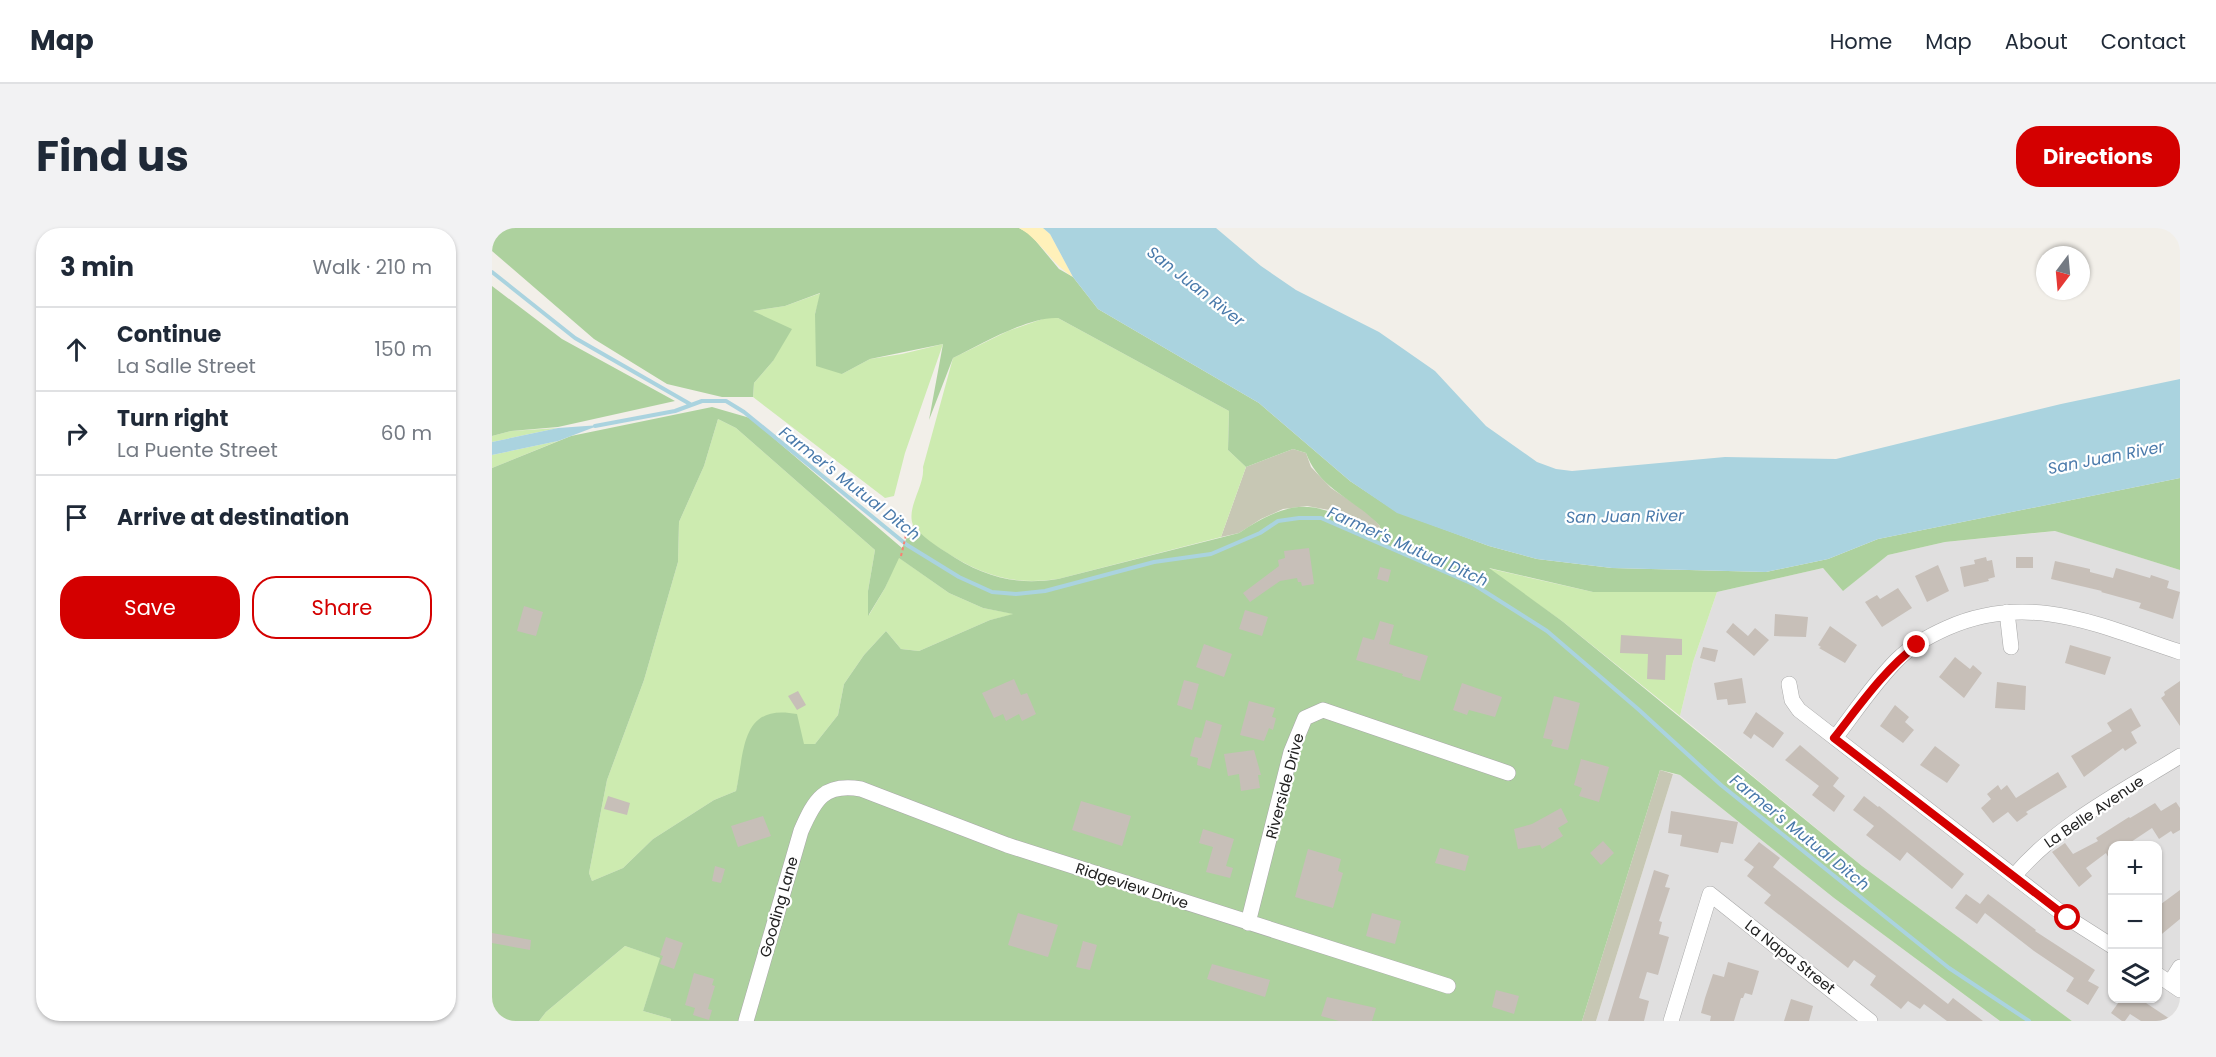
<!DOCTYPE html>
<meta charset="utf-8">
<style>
:root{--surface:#fff;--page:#f2f2f3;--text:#1f2937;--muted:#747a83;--line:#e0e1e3;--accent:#d40000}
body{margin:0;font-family:Poppins,sans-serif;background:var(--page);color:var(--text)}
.controls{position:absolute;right:18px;bottom:18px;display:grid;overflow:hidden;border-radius:12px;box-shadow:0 2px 4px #0004}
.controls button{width:54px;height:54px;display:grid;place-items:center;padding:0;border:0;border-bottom:2px solid var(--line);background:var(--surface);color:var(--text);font:30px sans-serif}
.compass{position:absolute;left:1544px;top:18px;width:54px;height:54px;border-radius:50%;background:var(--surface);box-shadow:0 2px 4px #0004;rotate:196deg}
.stop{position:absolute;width:18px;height:18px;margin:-14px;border:4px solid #d40000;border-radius:50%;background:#fff}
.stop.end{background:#d40000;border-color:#fff;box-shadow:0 2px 6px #0008}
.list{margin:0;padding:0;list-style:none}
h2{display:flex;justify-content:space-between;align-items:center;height:78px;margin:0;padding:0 24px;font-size:26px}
h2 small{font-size:20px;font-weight:400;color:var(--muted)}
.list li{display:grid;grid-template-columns:39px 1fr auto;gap:18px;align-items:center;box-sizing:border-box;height:84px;padding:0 24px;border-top:2px solid var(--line)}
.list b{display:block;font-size:22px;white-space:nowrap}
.list p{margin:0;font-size:20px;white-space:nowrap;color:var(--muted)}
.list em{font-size:20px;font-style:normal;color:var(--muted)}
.actions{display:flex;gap:12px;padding:18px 24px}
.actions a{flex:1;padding:14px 0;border:2px solid var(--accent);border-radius:24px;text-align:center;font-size:21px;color:var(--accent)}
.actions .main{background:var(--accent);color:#fff}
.icon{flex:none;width:33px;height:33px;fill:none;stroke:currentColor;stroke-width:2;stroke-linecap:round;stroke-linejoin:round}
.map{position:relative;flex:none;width:1688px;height:793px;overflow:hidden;border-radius:24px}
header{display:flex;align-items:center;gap:36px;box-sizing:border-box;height:84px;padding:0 30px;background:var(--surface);border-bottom:2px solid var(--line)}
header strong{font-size:28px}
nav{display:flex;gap:33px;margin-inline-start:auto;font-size:21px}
.intro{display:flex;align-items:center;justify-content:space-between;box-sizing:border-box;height:144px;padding:0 36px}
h1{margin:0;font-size:42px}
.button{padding:15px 27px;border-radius:24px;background:var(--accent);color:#fff;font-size:21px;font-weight:700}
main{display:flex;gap:36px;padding:0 36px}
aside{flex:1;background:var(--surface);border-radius:24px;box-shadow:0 2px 4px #0004}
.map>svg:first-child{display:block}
.residential{fill:#e0dfdf;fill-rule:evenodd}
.construction{fill:#c7c7b4}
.grass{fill:#cdebb0}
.forest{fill:#add19e;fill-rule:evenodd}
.sand{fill:#fff1ba}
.water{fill:#aad3df}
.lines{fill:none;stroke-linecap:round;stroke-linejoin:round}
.stream{stroke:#aad3df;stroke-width:4}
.building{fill:#c7bfb8}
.street-casing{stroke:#a9a9a9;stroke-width:16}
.path{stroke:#fa8072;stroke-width:2;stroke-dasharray:3 3;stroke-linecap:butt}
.street{stroke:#fff;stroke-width:15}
.route{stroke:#d40000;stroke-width:8}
.labels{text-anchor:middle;stroke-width:4.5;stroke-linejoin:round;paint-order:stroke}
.street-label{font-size:15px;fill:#222;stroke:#fff}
.water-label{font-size:16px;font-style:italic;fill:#4a7aab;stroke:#fff}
</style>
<header>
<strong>Map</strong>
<nav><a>Home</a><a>Map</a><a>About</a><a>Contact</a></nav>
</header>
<div class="intro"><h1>Find us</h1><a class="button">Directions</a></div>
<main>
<aside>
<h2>3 min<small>Walk · 210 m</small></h2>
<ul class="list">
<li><svg class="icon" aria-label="ahead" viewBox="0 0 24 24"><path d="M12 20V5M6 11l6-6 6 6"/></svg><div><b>Continue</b><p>La Salle Street</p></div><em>150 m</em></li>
<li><svg class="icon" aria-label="right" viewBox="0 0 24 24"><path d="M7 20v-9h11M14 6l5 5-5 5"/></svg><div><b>Turn right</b><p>La Puente Street</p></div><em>60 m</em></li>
<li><svg class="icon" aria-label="arrive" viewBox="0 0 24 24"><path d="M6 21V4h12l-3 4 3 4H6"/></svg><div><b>Arrive at destination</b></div></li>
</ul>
<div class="actions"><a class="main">Save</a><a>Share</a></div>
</aside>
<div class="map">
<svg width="1688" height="793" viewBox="0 0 1688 793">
<rect width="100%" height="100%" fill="#f2efe9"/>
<path class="residential" d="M1564,303L1688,342V793H1580L1370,638L1188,488L1201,434L1225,364L1331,340L1352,362L1396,327L1453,314ZM1620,618H1666V770H1620Z
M1181,546L1188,547L1342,670L1508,793H1104Z"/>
<path class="construction" d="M801,221L814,225L819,239L839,260L876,285L888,298L886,304L837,282L815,278L791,281L769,291L747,305L729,309L754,239Z
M1168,542L1181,546L1104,793H1090Z"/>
<path class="grass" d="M329,65L323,86L350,146L378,131L410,126L451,116L413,225L402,268L393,270L261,169L262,155L281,133L260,83L293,78Z
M556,89L566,90L737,183L736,222L754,239L729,309L566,351C519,358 487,346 449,321C440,315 425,308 421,297C414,279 433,258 431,239L461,130L516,103Z
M226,191L244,200L383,322L376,363L377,387L393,360L406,329L457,365L491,380L523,386L498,392L427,423L409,421L394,403L372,427L352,456L346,487L323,516H312L250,536L244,563L222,572L161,611L131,640L100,653L97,645L115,552L152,452L186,334L187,294L212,238Z
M66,200L0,214V208L19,203Z
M66,213L0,240V227Z
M995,340L1101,364H1225L1201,434L1188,488L1070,393Z
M133,718L169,730L151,783L179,791V793H47L54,784Z"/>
<path class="forest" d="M0,0H527L538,6L567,41L581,49L606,81L767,175L858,253L905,284L997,318L1045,331L1120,340L1274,344L1336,331L1386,311L1688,250V342L1563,303L1453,314L1396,327L1351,363L1331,340L1225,364H1101L997,340L1070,393L1370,638L1580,793H1508L1342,670L1188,547L1168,542L1090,793H179V791L151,783L168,730L133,718L54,784L47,793H0V240L79,208L220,179L258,190L410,320L421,297C431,309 441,316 454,324C490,348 522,358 566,351L747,305C808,265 823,276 886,304L888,298C863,271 827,261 814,225L801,221L754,239L736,222L737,183L566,90C537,88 488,117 461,130L437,192L451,116L378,131L350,146L324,138L323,86L328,65L293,78L261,83L300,101L281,133L262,155L261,169H230L175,156L102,111L0,23ZM226,191L244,200L383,322L376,363V388L393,360L407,330L457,365L491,380L521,386L498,392L427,423L409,421L394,403L372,427L352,456L346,487L323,516H312L305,486C248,475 253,523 244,563L222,572L161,611L131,640L100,653L97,645L115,552L152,452L186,334L187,294L212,238Z
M0,58L70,111L183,173L66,199L19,203L0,208Z"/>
<path class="sand" d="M527,0H551L558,6L581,49C558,35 549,12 527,0Z"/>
<path class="water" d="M551,0H724L769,38L804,62L887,104L943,143L994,198L1045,234L1064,241L1080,243L1233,229L1344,231L1569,176L1688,151V250L1386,311L1336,331L1274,344L1120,340L1045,331L997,318L905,285L858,253L767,175L606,81L581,49L558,6Z
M108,197L66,213L0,227V214L66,200Z"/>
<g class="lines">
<path class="stream" d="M0,44L83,110L198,176
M103,198L183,183L210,173H234L252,184L415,317L467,349L500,364L524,366L553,363L662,334L719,326L768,305L786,293L807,290H829L981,356L1055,403L1146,481L1229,557L1457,740L1537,793"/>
</g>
<path class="building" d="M817,320L822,356L810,358L809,354H806L805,350L788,353L758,374L751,365L787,338L786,332L793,330L792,323Z
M1494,329L1495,333L1500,332L1503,349L1496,351L1497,353L1472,359L1468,339L1483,336L1482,332Z
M1524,329H1541V340H1524Z
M1563,333L1598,341V344L1621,350L1624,340L1658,350L1659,347L1677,353L1675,360L1688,364L1681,391L1647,380L1649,375L1609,364L1610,363L1559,351Z
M1446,337L1457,363L1435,374L1423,348Z
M888,339L899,342L896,354L885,351Z
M1406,360L1420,380L1390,399L1373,374L1385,367L1388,371Z
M32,378L51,384L44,408L25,403Z
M753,382L776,389L770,408L747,401Z
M1283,386L1316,389L1314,409L1282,408Z
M888,393L902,397L897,416L936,428L928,453L910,448L911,446L864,432L871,409L882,412Z
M1241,395L1256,408L1263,400L1277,412L1262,428L1234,404Z
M1338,398L1365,417L1353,435L1327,420L1329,419L1326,417Z
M1129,407L1190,411V427H1174L1173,452L1155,451L1156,426L1128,425Z
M712,416L740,426L732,449L704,439Z
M1578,417L1619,429L1613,447L1573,435Z
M1211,419L1226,422L1223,434L1208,430Z
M1463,429L1478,441L1481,437L1490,445L1472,470L1447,449Z
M1250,450L1254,475L1236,477L1235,471L1225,472L1222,455Z
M522,451L529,467L535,465L544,486L530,493L527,486L514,493L511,486L502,490L490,465Z
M692,452L707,456L700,482L685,477Z
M1688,453V498L1669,470L1673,467L1672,464Z
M1505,454L1534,458L1533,482L1503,480Z
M970,455L1010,469L1003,489L977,482L975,487L961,482Z
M306,463L314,477L305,482L296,468Z
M1062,468L1088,475L1076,522L1059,518L1061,512L1051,510Z
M757,473L783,480L780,489L784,490L781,502L777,500L772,513L748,507Z
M1403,477L1417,489L1413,494L1422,502L1411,515L1388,498Z
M1639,480L1649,498L1639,504L1645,515L1633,523L1631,520L1592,549L1579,528L1620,503L1615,495Z
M1264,484L1292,505L1281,520L1262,506L1259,511L1251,505Z
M714,492L730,497L718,541L705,537L706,530L698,528L703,509L709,510Z
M1308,517L1347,550L1341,558L1353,568L1342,584L1320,567L1327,558L1293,532Z
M1443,518L1468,537L1455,555L1428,537Z
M762,522L769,547H766L768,560L749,563L747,546L736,548L732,526Z
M1089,531L1117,539L1107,574L1087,568L1090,560L1082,557Z
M1566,544L1575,559L1534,584L1536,586L1525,594L1516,584L1501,595L1489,580L1499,571L1495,566L1506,557L1509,562L1515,557L1524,570Z
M116,568L138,575L135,587L112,581Z
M1372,568L1386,579L1387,578L1472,646L1460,661L1415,624L1408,633L1374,607L1382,598L1361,582Z
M589,573L639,588L630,618L580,602Z
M1684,574L1688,580V602L1681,606L1679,603L1667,611L1660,600L1633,618H1620V636L1614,625L1594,640L1600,648L1587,659L1560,624L1573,615L1581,626L1606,613L1604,610L1637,589L1638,590L1663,575L1669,583Z
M1069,580L1076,594L1066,600L1071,608L1050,621L1048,617L1026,621L1022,601L1040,596Z
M1179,583L1246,594L1241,616L1229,614L1226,625L1188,618L1190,607L1176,605Z
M271,588L279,608L246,619L239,598Z
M711,601L742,611L734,638L741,640L738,650L714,644L721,619L707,615Z
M1111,613L1122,625L1109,637L1098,625Z
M1267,614L1288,630L1281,639L1456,776L1461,770L1491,793H1455L1432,776L1428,781L1416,773L1409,781L1378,757L1384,748L1362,732L1356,740L1272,675L1279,667L1255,648L1262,639L1252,632Z
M948,620L977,628L973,643L943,635Z
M816,621L849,631L846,643L851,645L841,680L803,669Z
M223,638L233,641L229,655L220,653Z
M1162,642L1177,647L1173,659L1178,660L1167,693L1170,694L1167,706L1177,709L1166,747L1155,744L1147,770L1157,773L1152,793H1116Z
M1688,662V691L1665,710V679Z
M1474,666L1488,676L1496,666L1544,702L1543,703L1603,742L1596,753L1607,759L1596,777L1574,763L1582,750L1542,723L1493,685L1485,696L1463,680Z
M526,685L566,697L556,729L516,717Z
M880,685L909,693L903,716L874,708Z
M0,705L39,712L38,722L0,715Z
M174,709L191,715L182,741L168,736L171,728L168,727Z
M591,713L605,717L598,742L584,739Z
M1236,734L1267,743L1260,767L1253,765L1251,770H1249L1242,793H1218L1219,788L1209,785L1213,770L1221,746L1232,749Z
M720,736L778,752L773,769L715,751Z
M202,745L222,751L220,757L223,758L216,781L220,782L217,792L201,787L203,780L193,777Z
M1004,762L1027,768L1022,786L1000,779Z
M835,769L884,780L880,793H847L829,788Z
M1299,771L1321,778L1317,793H1292Z
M1629,771H1648L1681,793H1649L1638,786L1633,793H1630L1619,785Z"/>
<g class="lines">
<defs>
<path id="street" d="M1515,384L1519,419
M1297,456L1300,472L1307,482L1576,690L1620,718
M1343,510C1363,484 1382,455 1405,432C1419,418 1437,408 1455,400C1538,363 1608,398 1688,424
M1522,648C1566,596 1630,564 1688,528
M756,695L799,524L813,490L831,482L1016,545
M1666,747L1688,762
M1678,755L1688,739
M254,793L309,603C323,571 332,555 369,561L515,617L956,758
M1179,793L1218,666L1378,793"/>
</defs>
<use href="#street" class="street-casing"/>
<path class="path" d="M409,328L415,303"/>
<use href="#street" class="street"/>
</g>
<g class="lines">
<path class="route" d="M1425,417C1392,442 1368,477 1342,510L1576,690"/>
</g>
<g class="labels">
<g class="street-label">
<text transform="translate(793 558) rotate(-75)" y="5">Riverside Drive</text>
<text transform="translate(1602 584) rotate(-34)" y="5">La Belle Avenue</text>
<text transform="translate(640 658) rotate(18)" y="5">Ridgeview Drive</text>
<text transform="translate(287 679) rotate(-74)" y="5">Gooding Lane</text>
<text transform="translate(1298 729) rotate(38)" y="5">La Napa Street</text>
</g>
<g class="water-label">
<text transform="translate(704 58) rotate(38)" y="6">San Juan River</text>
<text transform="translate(1614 229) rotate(-11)" y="6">San Juan River</text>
<text transform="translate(358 255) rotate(38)" y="6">Farmer's Mutual Ditch</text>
<text transform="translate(1133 288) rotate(-1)" y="6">San Juan River</text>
<text transform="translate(916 318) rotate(24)" y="6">Farmer's Mutual Ditch</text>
<text transform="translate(1308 604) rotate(39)" y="6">Farmer's Mutual Ditch</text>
</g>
</g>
</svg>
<div class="controls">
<button>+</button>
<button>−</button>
<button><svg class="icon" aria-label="layers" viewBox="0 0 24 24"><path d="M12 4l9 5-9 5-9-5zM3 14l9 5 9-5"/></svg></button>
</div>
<svg class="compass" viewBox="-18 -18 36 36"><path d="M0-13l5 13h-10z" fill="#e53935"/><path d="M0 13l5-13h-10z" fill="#747a83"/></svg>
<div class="stop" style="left:1576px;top:690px"></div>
<div class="stop end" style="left:1425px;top:417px"></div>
</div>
</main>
